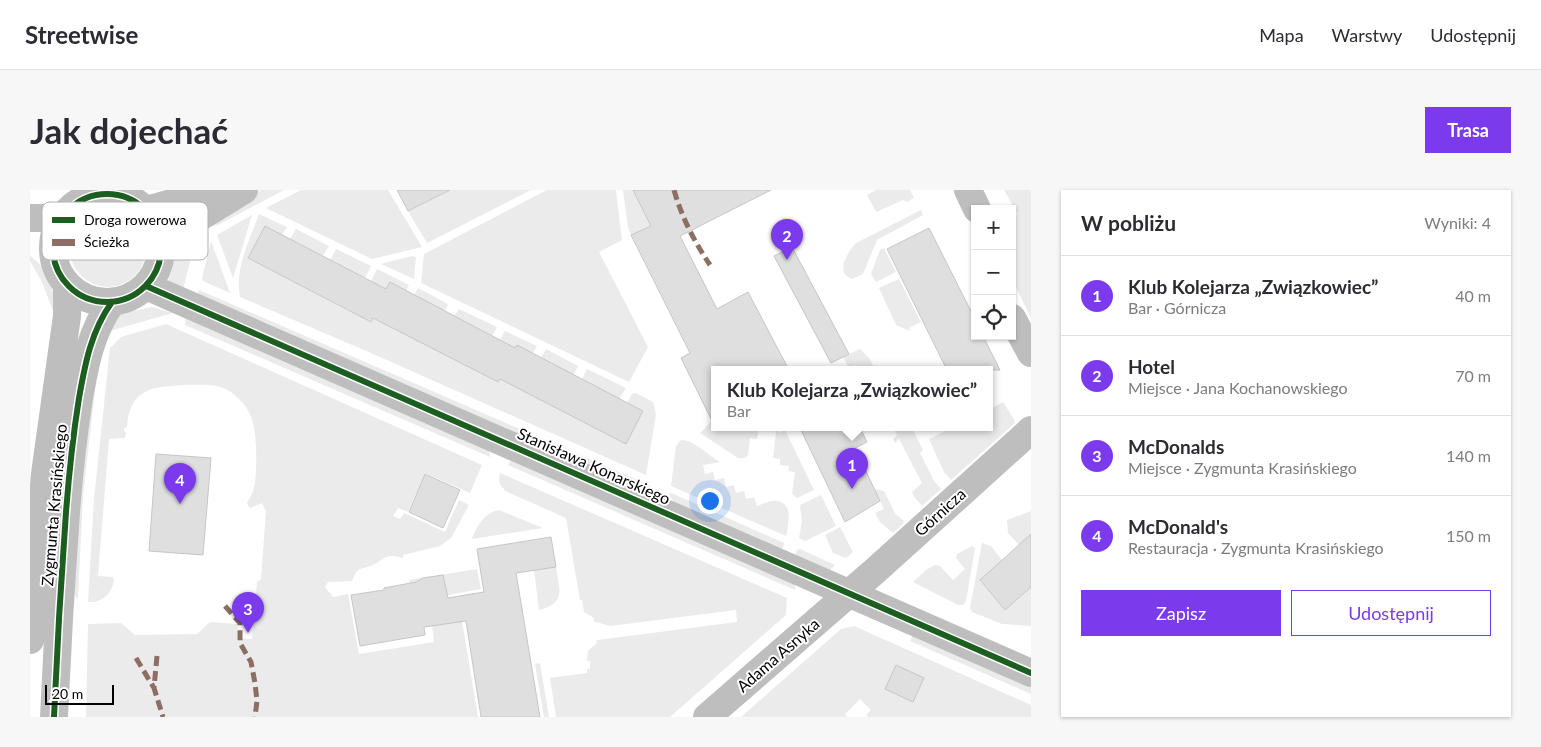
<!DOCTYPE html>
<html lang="pl">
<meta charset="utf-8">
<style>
:root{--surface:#fff;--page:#f7f7f7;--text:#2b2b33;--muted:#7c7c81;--line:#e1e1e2;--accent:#7c3aed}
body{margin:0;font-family:Lato,sans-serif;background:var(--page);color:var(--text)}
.controls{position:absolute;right:15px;top:15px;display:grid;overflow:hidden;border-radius:0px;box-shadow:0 1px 4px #0004}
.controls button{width:45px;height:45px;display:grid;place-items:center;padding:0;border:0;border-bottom:1px solid var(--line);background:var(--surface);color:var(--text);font:25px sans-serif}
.scale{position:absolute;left:15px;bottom:12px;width:69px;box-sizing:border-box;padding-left:5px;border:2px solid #000;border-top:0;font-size:14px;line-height:18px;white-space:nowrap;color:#000;-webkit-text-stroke:4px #fff;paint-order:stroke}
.you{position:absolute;left:679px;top:310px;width:18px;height:18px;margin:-12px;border:4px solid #fff;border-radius:50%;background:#1a73e8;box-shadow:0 0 0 8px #1a73e833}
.badge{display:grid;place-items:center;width:32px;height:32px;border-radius:50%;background:var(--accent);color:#fff;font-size:16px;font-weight:700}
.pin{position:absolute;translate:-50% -41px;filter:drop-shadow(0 1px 2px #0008)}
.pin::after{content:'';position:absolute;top:26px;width:18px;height:15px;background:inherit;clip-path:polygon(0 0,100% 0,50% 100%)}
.popup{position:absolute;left:681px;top:176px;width:282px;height:65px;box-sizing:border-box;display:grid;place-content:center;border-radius:0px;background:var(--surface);filter:drop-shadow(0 1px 4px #0005);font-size:16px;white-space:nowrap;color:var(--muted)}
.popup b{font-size:19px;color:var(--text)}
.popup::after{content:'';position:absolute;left:50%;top:100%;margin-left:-10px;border:10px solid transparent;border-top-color:var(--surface)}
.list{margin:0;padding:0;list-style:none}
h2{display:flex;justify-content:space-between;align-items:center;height:65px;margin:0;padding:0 20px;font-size:21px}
h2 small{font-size:16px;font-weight:400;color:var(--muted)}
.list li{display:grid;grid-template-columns:32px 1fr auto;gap:15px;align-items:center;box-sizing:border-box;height:80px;padding:0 20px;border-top:1px solid var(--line)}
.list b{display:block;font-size:19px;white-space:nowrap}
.list p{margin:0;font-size:16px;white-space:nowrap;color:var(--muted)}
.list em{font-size:16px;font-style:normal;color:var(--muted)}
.actions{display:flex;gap:10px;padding:15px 20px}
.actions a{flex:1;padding:11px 0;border:1px solid var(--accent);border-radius:0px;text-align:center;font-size:18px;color:var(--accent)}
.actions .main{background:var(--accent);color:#fff}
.icon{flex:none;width:28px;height:28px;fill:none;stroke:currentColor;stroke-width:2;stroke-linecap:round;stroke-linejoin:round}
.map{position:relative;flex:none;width:1001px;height:527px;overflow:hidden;border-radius:0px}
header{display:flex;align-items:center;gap:30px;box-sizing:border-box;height:70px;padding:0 25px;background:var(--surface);border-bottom:1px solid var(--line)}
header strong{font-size:24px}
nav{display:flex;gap:28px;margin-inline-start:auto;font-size:18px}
.intro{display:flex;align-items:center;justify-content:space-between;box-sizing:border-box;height:120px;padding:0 30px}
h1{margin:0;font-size:35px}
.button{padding:12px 22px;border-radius:0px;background:var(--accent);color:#fff;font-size:18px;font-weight:700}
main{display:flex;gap:30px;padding:0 30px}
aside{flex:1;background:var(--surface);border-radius:0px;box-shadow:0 1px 4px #0004}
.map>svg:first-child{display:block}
.green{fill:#ebebeb}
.building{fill:#dfdfdf;stroke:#c6c6c6}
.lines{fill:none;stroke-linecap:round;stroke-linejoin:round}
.minor{stroke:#bebebe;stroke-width:28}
.quiet{stroke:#8d6e63;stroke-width:5;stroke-dasharray:10 5;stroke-linecap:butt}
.cycleway-casing{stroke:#fff;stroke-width:9}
.cycleway{stroke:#1b5e20;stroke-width:6}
.labels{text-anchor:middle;stroke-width:4;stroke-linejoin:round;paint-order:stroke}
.street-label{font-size:16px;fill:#000;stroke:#fff}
.key{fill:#fff;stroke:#b2b2b2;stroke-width:1}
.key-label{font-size:14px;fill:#000}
</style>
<header>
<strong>Streetwise</strong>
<nav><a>Mapa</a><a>Warstwy</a><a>Udostępnij</a></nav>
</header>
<div class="intro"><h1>Jak dojechać</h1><a class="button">Trasa</a></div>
<main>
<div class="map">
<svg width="1001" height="527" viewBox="0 0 1001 527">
<rect width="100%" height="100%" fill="#fff"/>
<path class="green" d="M231,0H254L188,35L176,37L205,15Z
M271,0H358L392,57L342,69L236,18Z
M420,0H501L397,53L378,21Z
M517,0H586L592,50L569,62L618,157L599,192L391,93L394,64Z
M593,0H603L621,36L601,45L598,37Z
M846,0H880L884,8L877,12L873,10L846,22L837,5Z
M974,0H1001V128L982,89V41L987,23Z
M891,20L893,25L847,50L833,84L822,89C805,83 817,63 826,53Z
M40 59a38 38 0 1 1 76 0a38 38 0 1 1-76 0Z
M229,24L257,37L252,45L218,68L340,132L343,128L467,192L470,189L596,254L613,221L597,213L602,204L606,203L623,212L626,224L616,285L341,163L210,107C204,80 220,49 229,24Z
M222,25L203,88L187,45Z
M266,39L299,56L293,66L260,49Z
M163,41L164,57L153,99L139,93L138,85L145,62Z
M181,51L200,103L173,91L172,88Z
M854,58L866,82L846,92L841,84L850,60Z
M306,59L341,76L335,88L300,70Z
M0,66C23,81 24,106 27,131L11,90L0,71Z
M382,66L386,67L384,89L351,74Z
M347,79L379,95L376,101L360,93L356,99L341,91Z
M869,89L891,132L879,138L880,141L866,135L849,98Z
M388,98L418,114L415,121L384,105Z
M169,100L619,295L621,298L615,300L167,105Z
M122,117L143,123L76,142L89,124Z
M429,119L467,137L462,146L424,126Z
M156,127L459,260L460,267L155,135Z
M136,134L452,275L440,303L395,283L378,322L368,318L363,326L370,329L374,323L415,342L429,310L439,315L421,348L410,356L373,365V368C355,363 356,368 343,375C330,381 329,374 322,391L298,392L295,397L303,407L318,404L329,464L404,452L402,436L432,431L448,527H56L58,434L91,433L105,445L167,444L180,432L208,434L207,448L222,449L227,392L231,389L236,321L232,313L220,318L217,314C218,309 222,306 223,301C228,287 227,243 222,229C217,215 205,202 191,197C178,193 140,195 126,198C120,199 114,202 109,206C100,215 98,225 97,237L94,238V241L96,243L95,248L79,249L68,386L83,387L84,390C82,403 73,413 58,412L64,308L80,158L91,147Z
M475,141L507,156L503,163L485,158L470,150Z
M70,157L53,306L48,409L42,403L37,389Z
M516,159L548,176L543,185L511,168Z
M830,159L840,169L845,180H829L826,175L819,178L813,167Z
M557,179L596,198L589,209L552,189Z
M973,212L985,231L984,234L921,290L914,282L899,249L921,238H960V219Z
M684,229V238H729L727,249L720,248L718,265L715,268H708L670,243Z
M744,238H747L749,243L755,240L784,300L767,308L762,304L765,282L758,281L759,276L750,275V269L743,268L746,243Z
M863,238H882L893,260L890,263L904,291L911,299L892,316L885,308L882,302L892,293L869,249L865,253L863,249L867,245Z
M651,250C662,249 680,266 690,272L673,275L675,284L683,282L685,290L694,288L696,297L704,295L706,303L714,301L716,309L724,307L727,316C733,314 741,310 747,311C764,313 758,335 756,346L641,296L646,256Z
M481,270L765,393V400L478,275Z
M470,283L757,408L756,425L640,527H526L520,488L557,483V479H560V471H557L558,461L567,453L566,451L568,450L707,432L706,420L580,436L563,431L564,428L554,422L552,410H550L536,328L475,301L469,292Z
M844,299L854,301L866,325H867L874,331L873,334L863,343L850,332L845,323L854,319Z
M639,302L754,353L753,358L750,359L647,315L640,307Z
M791,305L806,336L775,351L769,348L772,331L770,315Z
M469,320L513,338L442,349C447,336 454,323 469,320Z
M1001,321V344L989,355L978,343L977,330Z
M810,337L823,362L816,368L803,363L795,345Z
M952,353L961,356L972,370L950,391L975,420L1001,397V436L972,434L942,422L940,418Z
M942,356L945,358L936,411L933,415H928L883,392L896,380L905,375L910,376L923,390L935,379L926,368L927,364Z
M770,359L805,375L798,382L764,368L767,360Z
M526,377C529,399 537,413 509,420L504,380Z
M447,379L451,399L392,410L382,409L379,390Z
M824,436L1001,515V527H838L836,525L841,520L830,509L815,524L817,527H711L811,439Z
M883,444L1001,496V504L880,451Z
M510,473L519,527H514L505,474Z"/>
<path class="building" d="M367,0H420L378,21Z
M603,0H741L650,46L687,119L718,102L759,180H684V235L651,168L660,163L601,45L621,36Z
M235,36L356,99L360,92L485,158L487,155L613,221L596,254L470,189L468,192L343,128L341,132L218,68Z
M899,38L945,129V146H953L970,180H917L857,59Z
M762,57L819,164L801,173L744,66Z
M770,238H830L837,252L825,258L850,311L815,332Z
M126,264L181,268L173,365L119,361Z
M395,284L430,300L413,338L379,322Z
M1001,344V397L975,420L950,390Z
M521,347L526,377L486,383L510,527H451L436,431L394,437L395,445L330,456L321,405L354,400V398L386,392L393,388L413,385L418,408L454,402L447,359Z
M866,475L894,488L883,512L855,499Z"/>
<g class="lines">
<path class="minor" d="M938,0L947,19
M23 58a54 54 0 1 1 108 0a54 54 0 1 1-108 0Z
M117,20L155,9L176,0
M0,28H32
M132,57L165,30L214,0
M116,96L1001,483
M982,128L1001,163
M0,450L15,284L37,126V94
M24,527C27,458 31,390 36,322C39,283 43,246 49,208C55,174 61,141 82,112
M677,527L846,380L1001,240"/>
<path class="quiet" d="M644,0C652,28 664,51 680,75
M195,416L210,433V453L221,472L225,493L227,511L225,527
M127,466L124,498L133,527
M106,468L124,498"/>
<defs>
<path id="cycleway" d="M23 58a54 54 0 1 1 108 0a54 54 0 1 1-108 0Z
M116,96L1001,483
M24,527C27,458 31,390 36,322C39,283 43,246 49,208C55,174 61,141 82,112"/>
</defs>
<use href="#cycleway" class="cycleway-casing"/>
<use href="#cycleway" class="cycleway"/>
</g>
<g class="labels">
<g class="street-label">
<text transform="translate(564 276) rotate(24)" y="6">Stanisława Konarskiego</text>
<text transform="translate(24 315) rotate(-85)" y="6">Zygmunta Krasińskiego</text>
<text transform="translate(910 322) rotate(-42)" y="6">Górnicza</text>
<text transform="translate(748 465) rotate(-41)" y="6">Adama Asnyka</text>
</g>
</g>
<rect x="12" y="12" width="166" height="58" rx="8" class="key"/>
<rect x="22" y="27" width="23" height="6" fill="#1b5e20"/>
<rect x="22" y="49" width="23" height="7" fill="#8d6e63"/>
<g class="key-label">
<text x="54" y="35">Droga rowerowa</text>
<text x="54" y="57">Ścieżka</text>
</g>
</svg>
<div class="controls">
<button>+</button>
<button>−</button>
<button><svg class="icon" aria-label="locate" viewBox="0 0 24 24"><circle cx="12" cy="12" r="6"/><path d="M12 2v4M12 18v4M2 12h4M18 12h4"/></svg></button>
</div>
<div class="scale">20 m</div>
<div class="you"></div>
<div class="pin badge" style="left:822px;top:299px">1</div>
<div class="popup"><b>Klub Kolejarza „Związkowiec”</b>Bar</div>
<div class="pin badge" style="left:757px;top:70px">2</div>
<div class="pin badge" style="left:218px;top:443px">3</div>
<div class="pin badge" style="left:150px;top:314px">4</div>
</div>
<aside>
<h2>W pobliżu<small>Wyniki: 4</small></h2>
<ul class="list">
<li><span class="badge">1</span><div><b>Klub Kolejarza „Związkowiec”</b><p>Bar · Górnicza</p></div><em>40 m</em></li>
<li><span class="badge">2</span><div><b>Hotel</b><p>Miejsce · Jana Kochanowskiego</p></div><em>70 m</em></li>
<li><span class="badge">3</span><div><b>McDonalds</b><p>Miejsce · Zygmunta Krasińskiego</p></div><em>140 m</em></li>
<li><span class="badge">4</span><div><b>McDonald's</b><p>Restauracja · Zygmunta Krasińskiego</p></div><em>150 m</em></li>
</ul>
<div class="actions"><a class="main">Zapisz</a><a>Udostępnij</a></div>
</aside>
</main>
